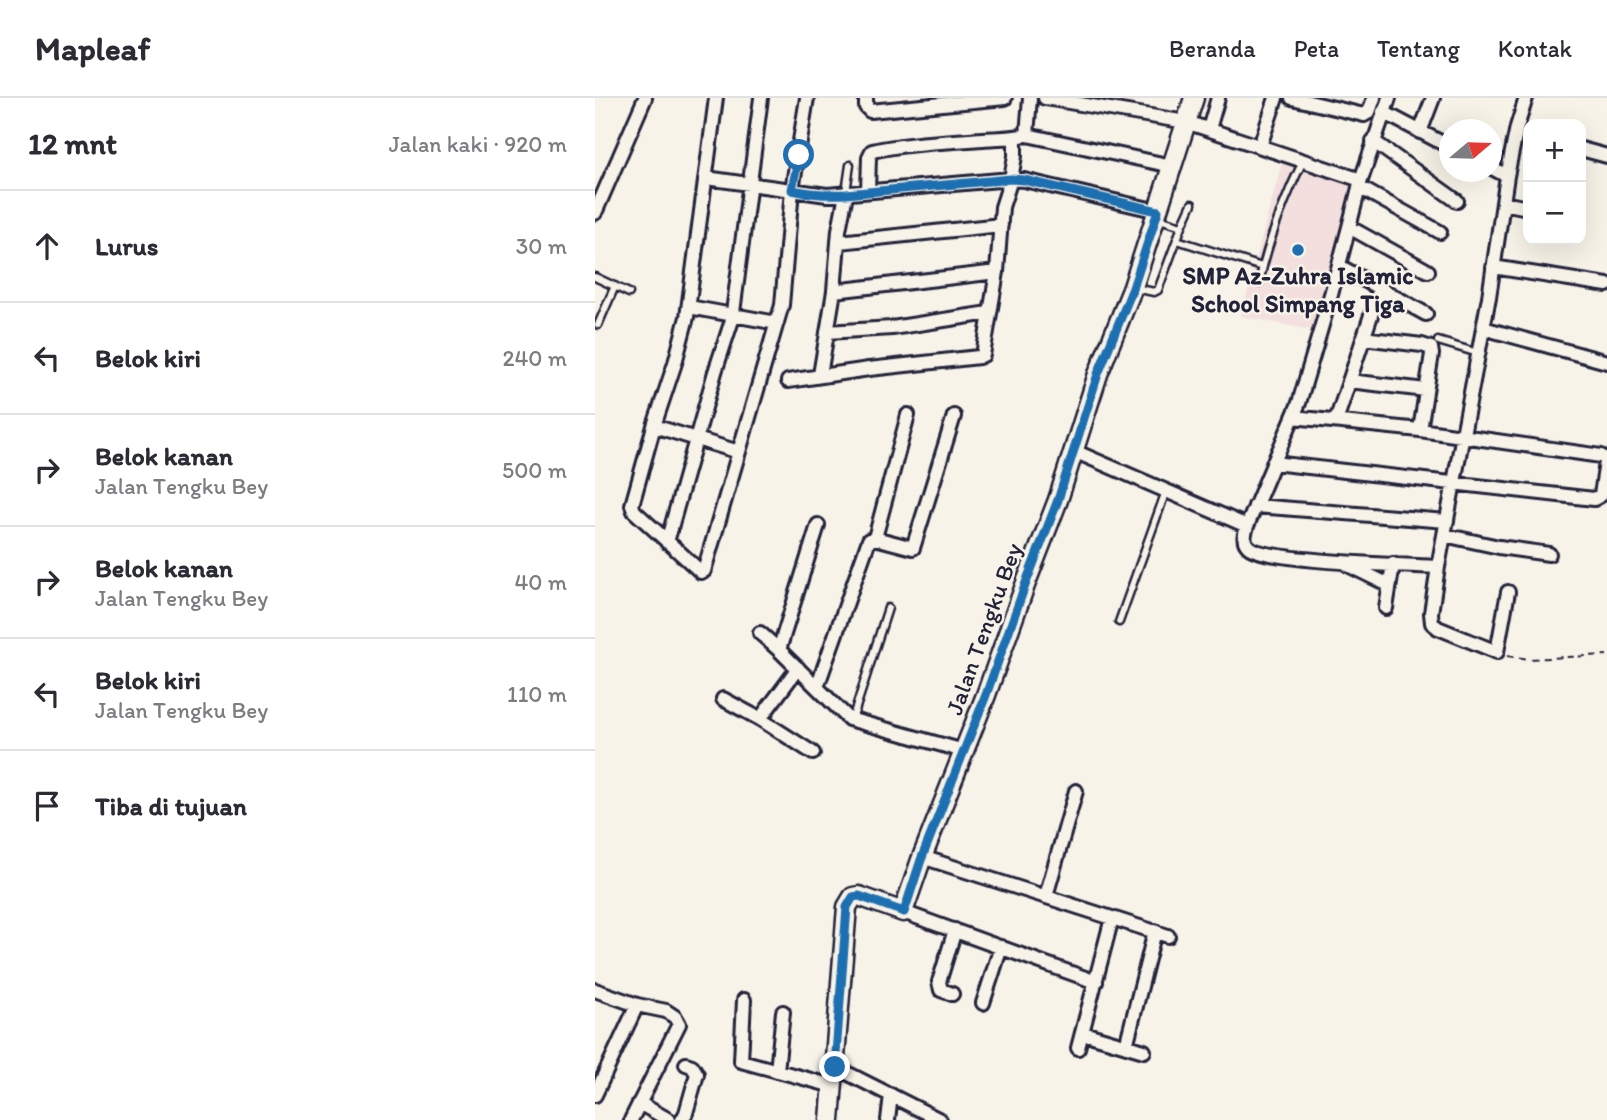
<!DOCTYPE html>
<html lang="id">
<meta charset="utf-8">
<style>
:root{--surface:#fff;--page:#f2f2f3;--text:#2b2b33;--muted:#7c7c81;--line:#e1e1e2}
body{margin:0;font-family:Itim,sans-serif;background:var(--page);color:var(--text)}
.controls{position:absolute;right:21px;top:21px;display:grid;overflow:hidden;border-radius:14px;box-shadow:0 7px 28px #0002}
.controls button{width:63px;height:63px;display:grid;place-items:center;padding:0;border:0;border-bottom:2px solid var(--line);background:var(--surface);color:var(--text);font:35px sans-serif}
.compass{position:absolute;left:844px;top:21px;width:63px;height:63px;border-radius:50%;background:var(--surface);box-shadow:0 7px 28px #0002;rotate:71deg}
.stop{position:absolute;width:21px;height:21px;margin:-16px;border:5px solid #1f6fb2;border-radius:50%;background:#fff}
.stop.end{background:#1f6fb2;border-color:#fff;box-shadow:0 2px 7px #0008}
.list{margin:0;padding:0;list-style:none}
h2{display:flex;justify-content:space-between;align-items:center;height:91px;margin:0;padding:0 28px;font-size:30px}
h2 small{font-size:23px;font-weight:400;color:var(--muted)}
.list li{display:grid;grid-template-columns:46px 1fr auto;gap:21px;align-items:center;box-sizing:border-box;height:112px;padding:0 28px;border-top:2px solid var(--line)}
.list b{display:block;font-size:26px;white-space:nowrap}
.list p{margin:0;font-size:23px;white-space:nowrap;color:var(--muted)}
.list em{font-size:23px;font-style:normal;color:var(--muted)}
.icon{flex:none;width:38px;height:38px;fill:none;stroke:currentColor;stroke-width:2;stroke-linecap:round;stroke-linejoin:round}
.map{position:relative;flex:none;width:1012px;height:1022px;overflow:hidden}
header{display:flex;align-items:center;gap:42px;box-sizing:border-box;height:98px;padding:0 35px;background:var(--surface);border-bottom:2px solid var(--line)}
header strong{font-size:33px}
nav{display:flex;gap:38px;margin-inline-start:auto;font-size:24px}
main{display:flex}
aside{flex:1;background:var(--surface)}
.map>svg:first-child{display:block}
.built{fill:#f2dfde}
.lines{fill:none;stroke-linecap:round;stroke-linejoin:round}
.service-casing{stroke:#22223b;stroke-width:11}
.minor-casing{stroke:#22223b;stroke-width:18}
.secondary-casing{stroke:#22223b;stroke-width:23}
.path{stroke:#22223b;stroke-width:2;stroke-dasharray:7 5;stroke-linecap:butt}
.service{stroke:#f7f3e8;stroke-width:6}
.minor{stroke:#f7f3e8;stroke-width:12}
.secondary{stroke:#f7f3e8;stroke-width:18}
.route{stroke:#1f6fb2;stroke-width:9}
.poi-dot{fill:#1f6fb2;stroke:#f7f3e8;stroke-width:2.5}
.labels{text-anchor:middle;stroke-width:5;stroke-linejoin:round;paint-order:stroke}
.poi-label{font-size:24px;font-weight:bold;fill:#22223b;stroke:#f7f3e8}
.street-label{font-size:24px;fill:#22223b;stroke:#f7f3e8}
</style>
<header>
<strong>Mapleaf</strong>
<nav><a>Beranda</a><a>Peta</a><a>Tentang</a><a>Kontak</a></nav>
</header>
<main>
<aside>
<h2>12 mnt<small>Jalan kaki · 920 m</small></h2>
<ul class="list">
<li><svg class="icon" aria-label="ahead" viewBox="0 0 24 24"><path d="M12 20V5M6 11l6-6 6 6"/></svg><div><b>Lurus</b></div><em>30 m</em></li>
<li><svg class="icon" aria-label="left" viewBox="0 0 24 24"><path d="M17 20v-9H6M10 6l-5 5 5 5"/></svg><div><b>Belok kiri</b></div><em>240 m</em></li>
<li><svg class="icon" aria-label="right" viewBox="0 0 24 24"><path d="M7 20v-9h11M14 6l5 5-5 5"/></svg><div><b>Belok kanan</b><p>Jalan Tengku Bey</p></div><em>500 m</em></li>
<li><svg class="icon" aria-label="right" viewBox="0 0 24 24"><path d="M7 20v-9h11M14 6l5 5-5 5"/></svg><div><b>Belok kanan</b><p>Jalan Tengku Bey</p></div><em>40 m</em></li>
<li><svg class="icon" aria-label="left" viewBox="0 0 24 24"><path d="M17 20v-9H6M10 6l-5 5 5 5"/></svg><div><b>Belok kiri</b><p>Jalan Tengku Bey</p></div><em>110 m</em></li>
<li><svg class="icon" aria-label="arrive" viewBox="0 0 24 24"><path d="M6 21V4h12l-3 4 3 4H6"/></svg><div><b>Tiba di tujuan</b></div></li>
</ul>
</aside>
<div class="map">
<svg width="1012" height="1022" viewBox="0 0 1012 1022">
<rect width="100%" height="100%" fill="#f7f3e8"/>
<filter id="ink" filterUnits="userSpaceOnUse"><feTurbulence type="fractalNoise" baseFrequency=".0143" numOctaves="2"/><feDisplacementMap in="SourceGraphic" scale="14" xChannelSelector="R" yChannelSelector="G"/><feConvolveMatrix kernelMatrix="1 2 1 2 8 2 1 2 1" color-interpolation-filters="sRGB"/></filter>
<g filter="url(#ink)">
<path class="built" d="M687,64L760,86L721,233L646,218Z"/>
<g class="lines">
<defs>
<path id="service" d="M251,94L255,67
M587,128L597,106
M582,142L667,169
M0,179L34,195
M664,185C673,143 689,102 708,63
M540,190L559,194L563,192L587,128L561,120
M3,227L20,188
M843,243L883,255
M524,524L571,393
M257,622L293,510"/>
<path id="minor" d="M121,0L92,219L80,265L59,328L37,407L39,413L106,474L109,473L187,207L197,92L212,0
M271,0V9L275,13L410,0
M450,0L591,24L766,82
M697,0L769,17L774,14L779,0
M794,0L766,82L754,129L833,173
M788,14L855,49
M614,31L623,0
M825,34L838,0
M432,37L435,0
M778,43L862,103
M665,48L681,0
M986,51L1012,58
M897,70L912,78
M111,80L232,97L416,81L429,82L563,113
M764,89L845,134
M273,93L274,59L277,53C313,45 351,44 388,41C403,40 418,40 432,37L577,68
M908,105L933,110
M0,115L50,0
M754,129L737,193L704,305L652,428C650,435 647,442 653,448C666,464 815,467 843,469
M244,144L406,127
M744,168L831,216
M898,169L1012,187
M239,193L402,174
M94,209L182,225
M888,230L1012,264
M232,234L297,230L394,215
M768,240L827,247L836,250L837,256L825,332
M225,277L239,193L244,132L251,96
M193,283L274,271L384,259L388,257L402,174L407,109L416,81L420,58V40
M754,283L831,292
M741,323L785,190
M59,328L144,354
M479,353L652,428
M678,365L999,401L1006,397L1011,364L1010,360L1006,358L825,332L698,319
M660,408L852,423
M223,427L184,552L254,621L369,653
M849,437L904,449L954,456
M280,440L313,317
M72,444L120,274L137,222L166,0
M753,467L794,487
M913,494L902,554L843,530L837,525L836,515L843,469L894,199L912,78L922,29L931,0
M791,510L798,466
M165,535L184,552
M222,589L274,442L280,440L318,450L359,318
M128,601L165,621L203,570
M165,621L218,655
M327,759L573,838
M451,798L481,693
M308,814L501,884
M0,892L42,907L71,913L80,919L84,926L36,1022
M357,896L346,892L344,884L360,832
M149,902L146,963L238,988
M388,905L406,849
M488,935L549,953
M531,948L560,833
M483,950L517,820
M240,969L345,1022
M182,973L188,914
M0,997L42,907
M44,1005L74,1022
M87,1022L91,1015L102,976L97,968L91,966
M293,1022L296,997"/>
<path id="secondary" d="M235,1022L252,809L258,799L264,798L308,814L326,762L391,597L432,482L463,402L503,276L538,189L599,0"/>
</defs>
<use href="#service" class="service-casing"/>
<use href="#minor" class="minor-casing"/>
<use href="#secondary" class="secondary-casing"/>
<path class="path" d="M912,558L935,561L1012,557"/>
<use href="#service" class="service"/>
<use href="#minor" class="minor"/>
<use href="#secondary" class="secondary"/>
</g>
</g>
<g class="lines" filter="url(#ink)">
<path class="route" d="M204,57L197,92C216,96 233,97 251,96L416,81L429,82L563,113L538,190L503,276L463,402L432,482L391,597L326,762L309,814L264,798L258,799L252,809L240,969"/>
</g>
<circle class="poi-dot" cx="703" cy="152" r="7"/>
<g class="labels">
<g class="poi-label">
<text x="703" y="186">SMP Az-Zuhra Islamic<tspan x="703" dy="28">School Simpang Tiga</tspan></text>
</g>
<g class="street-label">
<text transform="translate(389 531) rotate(-70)" y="8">Jalan Tengku Bey</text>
</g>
</g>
</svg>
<div class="controls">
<button>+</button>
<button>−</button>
</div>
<svg class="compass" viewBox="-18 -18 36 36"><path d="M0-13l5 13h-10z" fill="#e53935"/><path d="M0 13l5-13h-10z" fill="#7c7c81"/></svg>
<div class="stop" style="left:204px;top:57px"></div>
<div class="stop end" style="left:240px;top:969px"></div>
</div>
</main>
